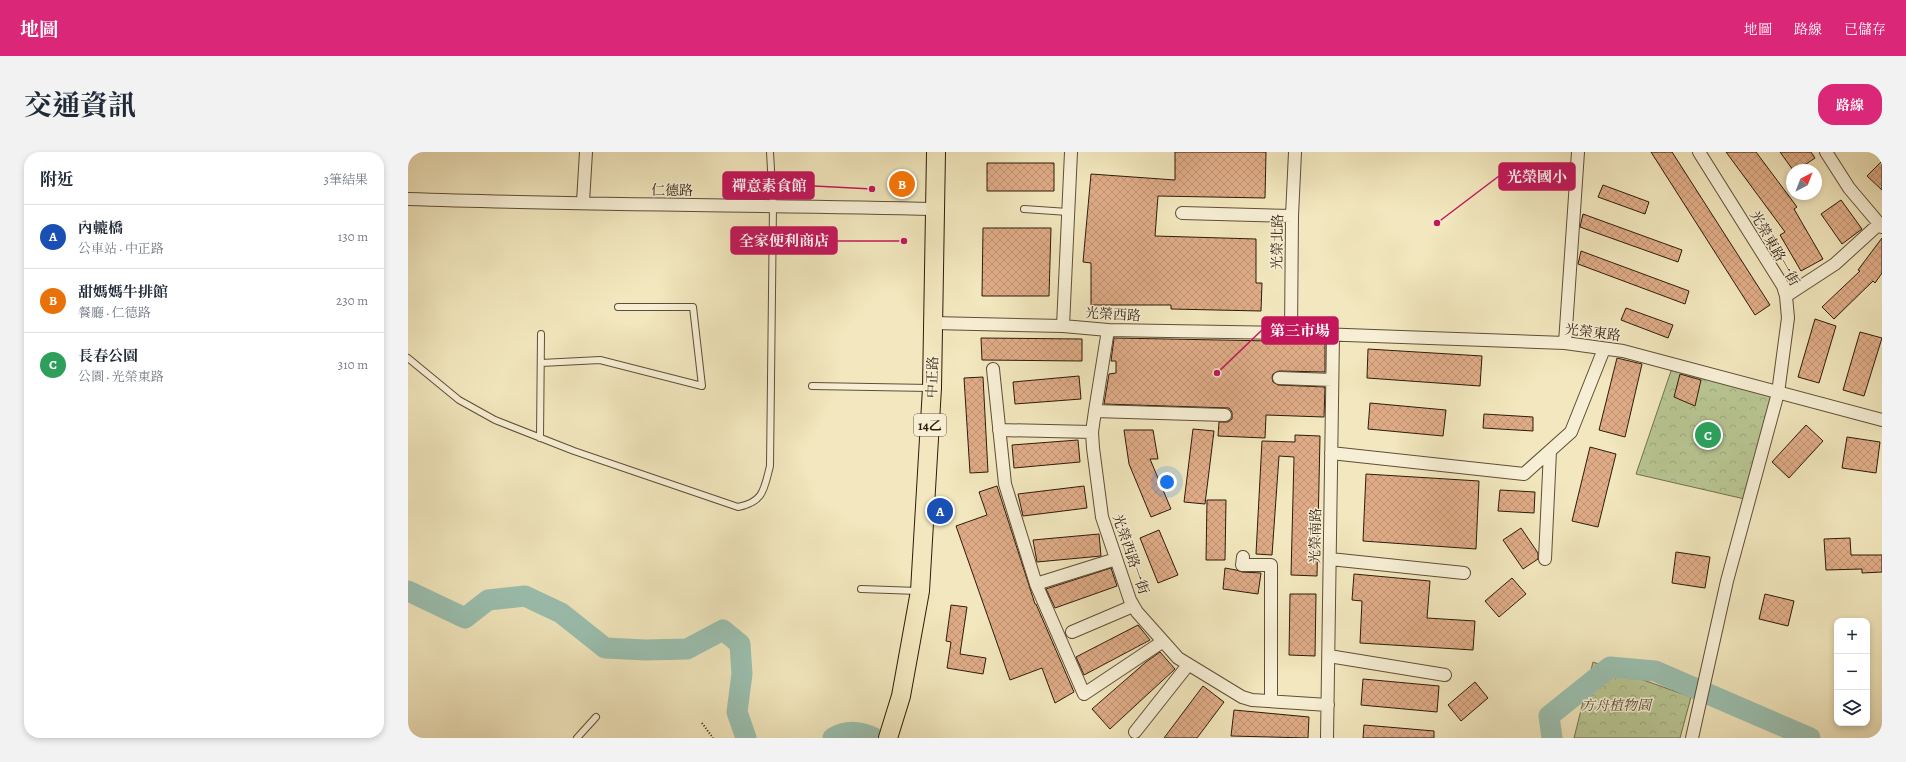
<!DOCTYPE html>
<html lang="zh-TW">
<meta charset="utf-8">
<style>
:root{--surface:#fff;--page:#f2f2f3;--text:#1f2937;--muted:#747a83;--line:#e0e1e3;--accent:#db2777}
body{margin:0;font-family:Alegreya,"Noto Serif TC",serif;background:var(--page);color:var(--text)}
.controls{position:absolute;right:12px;bottom:12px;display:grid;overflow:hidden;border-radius:8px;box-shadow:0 2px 6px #0003}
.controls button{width:36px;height:36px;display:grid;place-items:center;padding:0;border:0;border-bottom:1px solid var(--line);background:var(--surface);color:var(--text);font:20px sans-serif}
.compass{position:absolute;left:1378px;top:12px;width:36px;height:36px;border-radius:50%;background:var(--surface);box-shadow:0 2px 6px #0003;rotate:42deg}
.you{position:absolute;left:759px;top:330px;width:14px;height:14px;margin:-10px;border:3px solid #fff;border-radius:50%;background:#1a73e8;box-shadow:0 0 0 6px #1a73e833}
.badge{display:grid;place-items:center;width:26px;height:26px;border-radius:50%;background:var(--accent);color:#fff;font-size:13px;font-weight:700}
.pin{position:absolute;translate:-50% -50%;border:2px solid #fff;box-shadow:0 1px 4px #0006}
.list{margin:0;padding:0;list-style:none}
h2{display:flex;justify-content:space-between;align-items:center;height:52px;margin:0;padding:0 16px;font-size:17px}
h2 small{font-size:13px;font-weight:400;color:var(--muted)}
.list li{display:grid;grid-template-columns:26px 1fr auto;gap:12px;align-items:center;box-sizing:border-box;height:64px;padding:0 16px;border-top:1px solid var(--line)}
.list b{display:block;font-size:15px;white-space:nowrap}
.list p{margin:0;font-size:13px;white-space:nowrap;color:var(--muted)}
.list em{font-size:13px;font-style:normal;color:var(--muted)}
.icon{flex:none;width:22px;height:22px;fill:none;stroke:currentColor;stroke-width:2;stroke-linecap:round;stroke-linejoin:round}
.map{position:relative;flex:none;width:1474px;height:586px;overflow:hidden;border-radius:16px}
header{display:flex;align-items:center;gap:24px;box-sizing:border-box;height:56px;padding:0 20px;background:var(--accent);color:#fff}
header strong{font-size:19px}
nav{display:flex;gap:22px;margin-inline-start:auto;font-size:14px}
.intro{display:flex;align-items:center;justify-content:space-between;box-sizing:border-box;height:96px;padding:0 24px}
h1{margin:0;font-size:28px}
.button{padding:10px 18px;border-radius:16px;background:var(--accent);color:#fff;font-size:14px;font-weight:700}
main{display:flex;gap:24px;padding:0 24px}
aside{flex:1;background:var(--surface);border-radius:16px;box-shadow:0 2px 6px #0003}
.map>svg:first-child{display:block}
.forest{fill:url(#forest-crowns);stroke:#73704e}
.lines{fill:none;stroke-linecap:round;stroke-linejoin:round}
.river{stroke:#9bc0b0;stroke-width:21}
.building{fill:url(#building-cross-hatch);stroke:#2e1b0a}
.lane-casing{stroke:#5f4e37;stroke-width:8}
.street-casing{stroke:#5f4e37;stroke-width:14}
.primary-casing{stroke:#2e1b0a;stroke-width:20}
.path{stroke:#2e1b0a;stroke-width:2;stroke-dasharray:1 2;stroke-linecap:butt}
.lane{stroke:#f7efd5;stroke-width:6}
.street{stroke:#f7efd5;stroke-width:12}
.primary{stroke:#f2e7be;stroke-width:18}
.labels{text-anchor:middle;stroke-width:3;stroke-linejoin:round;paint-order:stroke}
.shield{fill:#f7efd5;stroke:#6a5b47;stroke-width:1}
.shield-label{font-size:13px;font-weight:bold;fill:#2e1b0a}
.street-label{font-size:14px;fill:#2e1b0a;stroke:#f7efd5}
.park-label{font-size:14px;font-style:italic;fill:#574e33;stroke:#f7efd5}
.leader{fill:none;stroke:#c2185b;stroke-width:1.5}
.callout-dot{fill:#c2185b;stroke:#f7efd5;stroke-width:1.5}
.callout{fill:#c2185b;stroke:#c2185b;stroke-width:1.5}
.callout-label{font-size:15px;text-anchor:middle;font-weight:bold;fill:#fff}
</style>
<header>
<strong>地圖</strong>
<nav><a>地圖</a><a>路線</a><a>已儲存</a></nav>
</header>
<div class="intro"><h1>交通資訊</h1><a class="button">路線</a></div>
<main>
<aside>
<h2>附近<small>3筆結果</small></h2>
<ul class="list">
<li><span class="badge" style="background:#1a4fb4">A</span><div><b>內轆橋</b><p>公車站 · 中正路</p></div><em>130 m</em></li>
<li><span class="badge" style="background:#e8710a">B</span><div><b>甜媽媽牛排館</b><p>餐廳 · 仁德路</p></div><em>230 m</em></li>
<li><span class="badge" style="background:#2e9e5b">C</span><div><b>長春公園</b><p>公園 · 光榮東路</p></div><em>310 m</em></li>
</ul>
</aside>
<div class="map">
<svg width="1474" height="586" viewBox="0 0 1474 586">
<defs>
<pattern id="forest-crowns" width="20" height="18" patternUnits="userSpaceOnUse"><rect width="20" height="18" fill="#b8c693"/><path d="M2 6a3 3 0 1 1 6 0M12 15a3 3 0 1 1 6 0" fill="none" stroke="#9eaa7d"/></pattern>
<pattern id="building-cross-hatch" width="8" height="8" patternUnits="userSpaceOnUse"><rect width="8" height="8" fill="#dfac87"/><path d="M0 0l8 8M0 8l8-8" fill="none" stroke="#c09373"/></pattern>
</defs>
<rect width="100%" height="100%" fill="#f2e7be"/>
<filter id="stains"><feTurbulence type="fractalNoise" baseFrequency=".005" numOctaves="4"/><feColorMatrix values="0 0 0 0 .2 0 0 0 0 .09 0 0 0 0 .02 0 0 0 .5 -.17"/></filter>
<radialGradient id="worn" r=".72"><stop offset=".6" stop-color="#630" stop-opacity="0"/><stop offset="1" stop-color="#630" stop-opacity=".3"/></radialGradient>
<path class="forest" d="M1264,216L1369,244L1341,348L1228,322Z
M1185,510L1283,545L1272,586H1166Z"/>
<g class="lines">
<path class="river" d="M0,439L57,466L80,448L117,444L153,461L197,496L238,498L279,497L315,478L332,492L334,522L329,560L338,586
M425,586C438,578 452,579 466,586
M1144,586L1141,564L1202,515L1247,519L1402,586"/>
</g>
<path class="building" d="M767,0H858L857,46L750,44L747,84L848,87V131H854L853,159L763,157V153H683V111L675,110L683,22L767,28Z
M1243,0H1264L1362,153L1347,163Z
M1318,0H1348L1389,55L1386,57L1415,107L1393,119L1372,83L1377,80Z
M1372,0H1403L1407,6L1389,18H1385Z
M1474,9V38L1459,24Z
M579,11H646V39H579Z
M1195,33L1241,50L1237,62L1190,45Z
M1433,48L1454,77L1434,92L1413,62Z
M1175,62L1274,98L1270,110L1172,75Z
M575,76H643L641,144H574Z
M1474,86V121L1467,131L1465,129L1426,167L1414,155L1452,119L1450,118Z
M1173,99L1281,139L1277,152L1170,112Z
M1218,156L1265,173L1260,186L1213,168Z
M1407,167L1428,174L1411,231L1390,225Z
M1452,180L1474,186L1456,244L1435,238Z
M573,186L674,187V209L574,208Z
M706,186L917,190V220L871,219L865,222L864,226L865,230L870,233L917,235L916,265L858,263L857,286L810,284L811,270H820L824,267V260L821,256L696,252L701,222L708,221V209H703Z
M960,197L1074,204L1072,234L959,226Z
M1209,206L1234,212L1217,285L1191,278Z
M1272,222L1293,228L1287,254L1266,245Z
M671,224L673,247L607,252L605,230Z
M575,225L580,320L562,321L556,226Z
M962,251L1038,258L1035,284L960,277Z
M1076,262L1125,265V279L1075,276Z
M1398,273L1415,289L1381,326L1364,310Z
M785,277L806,279L797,352L776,350Z
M716,278H745L750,307H742L763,357L743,365L721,312Z
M887,283L912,284L909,424L883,423L886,305L871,304L864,403L848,402L854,289L887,290Z
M1439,285L1472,290L1468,321L1434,316Z
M670,288L672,310L606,316L604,293Z
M1182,295L1208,302L1190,375L1164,369Z
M958,322L1071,329L1068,397L955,389Z
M589,334L627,452H628L666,540L647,551L634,516L602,528L548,374L579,363L571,340Z
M676,334L679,356L615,364L610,342Z
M1092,338L1127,340L1126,361L1090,359Z
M799,348H818L817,408H798Z
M1113,376L1130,401V407L1115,417L1095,388Z
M751,378L770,423L750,431L732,386Z
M691,382L693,404L629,410L625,388Z
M1442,386L1443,403H1474V420L1454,421V417L1418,418L1416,387Z
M1268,400L1302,405L1297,436L1264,431Z
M703,416L709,434L647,456L638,437Z
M817,416L828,418L834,420L853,421L850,442L815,437Z
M946,422L1022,429L1019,466L1067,469L1065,498L952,491L954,449L944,448Z
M1104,426L1118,442L1091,465L1077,449Z
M882,442H908L907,504L881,503Z
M1357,442L1386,449L1380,474L1351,467Z
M543,453L559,455L552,502L578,506L575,522L539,516L543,490L538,489Z
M730,473L742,488L676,523L668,505Z
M752,500L767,517L702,577L684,557L738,510Z
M955,527L1031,534L1029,560L953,553Z
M1067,530L1080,546L1053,569L1040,553Z
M795,534L816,550L789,586H756Z
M826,558L901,565L900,586L823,584Z
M956,573L1026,579V586H955Z"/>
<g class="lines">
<defs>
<path id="lane" d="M616,57L660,60
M0,206L51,248L87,268L166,299L330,355C356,350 356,337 362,314L365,53L362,0
M133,211L192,208L294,234L285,155H210
M404,234L522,236
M132,286L133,182
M453,437L510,439
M169,586L188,565"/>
<path id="street" d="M1418,0L1441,36L1474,75
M0,47C175,53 351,53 527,57
M175,50L178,0
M774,61L884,64
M1378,144L1427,112L1471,72
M525,171L655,174L700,178L883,181L1157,191L1215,199L1474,268
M655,174L663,0
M700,178L687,259L684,280L685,296L694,365L722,448L729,460L770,506L834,545L844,548L920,553
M883,181L884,64L887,0
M1157,191L1170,0
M585,217L597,332L628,432L676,542L754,490
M871,226L924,228
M687,259L817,263
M591,278L684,280
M923,301L1116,322L1163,280L1196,197
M835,405L834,413H863V549
M922,407L1056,421
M1137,407L1142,299
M628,432L708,407
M664,480L725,454
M921,504L1037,523
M727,580L780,513
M919,586L925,183
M1284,586L1319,429L1370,241L1380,166L1378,144L1375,134L1291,0"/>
<path id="primary" d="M480,586L493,544L512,439L524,236L528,0"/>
</defs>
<use href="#lane" class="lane-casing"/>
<use href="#street" class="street-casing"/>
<use href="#primary" class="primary-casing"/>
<path class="path" d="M294,571L305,586"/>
<use href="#lane" class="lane"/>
<use href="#street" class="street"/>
<use href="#primary" class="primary"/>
</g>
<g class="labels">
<rect class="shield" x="506" y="262" width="32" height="22" rx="3"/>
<g class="shield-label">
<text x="522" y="278">14乙</text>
</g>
<g class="street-label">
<text transform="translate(264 38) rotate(1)" y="5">仁德路</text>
<text transform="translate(869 90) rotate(-89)" y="5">光榮北路</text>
<text transform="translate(1367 96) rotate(60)" y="5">光榮東路一街</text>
<text transform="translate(705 162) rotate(3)" y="5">光榮西路</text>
<text transform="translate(1185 180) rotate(7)" y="5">光榮東路</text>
<text transform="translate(524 225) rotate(-88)" y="5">中正路</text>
<text transform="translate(907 384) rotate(-89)" y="5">光榮南路</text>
<text transform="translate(723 402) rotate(71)" y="5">光榮西路一街</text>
</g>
<g class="park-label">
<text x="1208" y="558">方舟植物園</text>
</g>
</g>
<path class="leader" d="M1029 71L1091 24M464 37L406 34M496 89L429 89M809 221L854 178"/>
<g class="callout-dot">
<circle cx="1029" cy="71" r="4"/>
<circle cx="464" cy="37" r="4"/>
<circle cx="496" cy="89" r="4"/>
<circle cx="809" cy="221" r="4"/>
</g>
<g class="callout">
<rect x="1091" y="11" width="76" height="27" rx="4"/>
<rect x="315" y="20" width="91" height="27" rx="4"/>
<rect x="323" y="75" width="106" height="27" rx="4"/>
<rect x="854" y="165" width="76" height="27" rx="4"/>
</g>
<g class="callout-label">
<text x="1129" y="30">光榮國小</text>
<text x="361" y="39">禪意素食館</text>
<text x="376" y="94">全家便利商店</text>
<text x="892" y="184">第三市場</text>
</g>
<rect width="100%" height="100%" filter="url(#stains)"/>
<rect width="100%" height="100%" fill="url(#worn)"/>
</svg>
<div class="controls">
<button>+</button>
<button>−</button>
<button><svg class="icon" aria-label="layers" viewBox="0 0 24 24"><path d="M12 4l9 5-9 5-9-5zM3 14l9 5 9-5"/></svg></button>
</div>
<svg class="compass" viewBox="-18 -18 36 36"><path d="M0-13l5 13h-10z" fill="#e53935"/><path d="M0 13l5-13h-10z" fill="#747a83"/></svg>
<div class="you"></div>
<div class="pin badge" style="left:532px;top:359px;background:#1a4fb4">A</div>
<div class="pin badge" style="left:494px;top:32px;background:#e8710a">B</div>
<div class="pin badge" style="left:1300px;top:283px;background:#2e9e5b">C</div>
</div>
</main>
